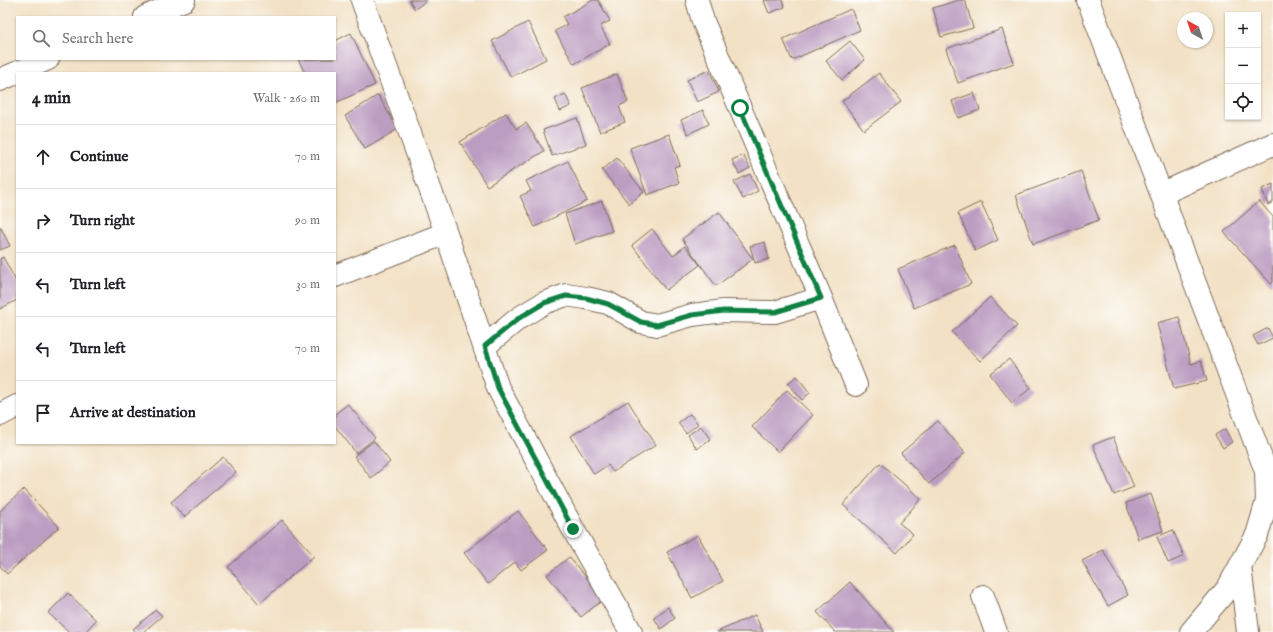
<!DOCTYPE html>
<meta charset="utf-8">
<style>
:root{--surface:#fff;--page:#f6f6f6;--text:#202124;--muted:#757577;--line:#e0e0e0}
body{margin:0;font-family:"IM FELL English",serif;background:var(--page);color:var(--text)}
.controls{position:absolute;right:12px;top:12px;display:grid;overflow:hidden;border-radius:0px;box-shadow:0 1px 3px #0004}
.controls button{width:36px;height:36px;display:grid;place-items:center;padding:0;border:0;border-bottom:1px solid var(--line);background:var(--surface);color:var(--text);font:20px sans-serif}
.compass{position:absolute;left:1177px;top:12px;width:36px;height:36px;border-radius:50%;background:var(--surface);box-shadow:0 1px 3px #0004;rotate:320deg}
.stop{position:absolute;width:12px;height:12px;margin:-9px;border:3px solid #0b8043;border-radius:50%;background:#fff}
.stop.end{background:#0b8043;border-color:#fff;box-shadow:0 1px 4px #0008}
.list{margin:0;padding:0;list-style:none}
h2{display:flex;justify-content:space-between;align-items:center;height:52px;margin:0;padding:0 16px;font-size:17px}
h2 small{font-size:13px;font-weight:400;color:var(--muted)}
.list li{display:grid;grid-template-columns:26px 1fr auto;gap:12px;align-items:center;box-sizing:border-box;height:64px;padding:0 16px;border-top:1px solid var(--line)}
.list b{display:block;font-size:15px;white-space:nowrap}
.list em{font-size:13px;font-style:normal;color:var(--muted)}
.icon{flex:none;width:22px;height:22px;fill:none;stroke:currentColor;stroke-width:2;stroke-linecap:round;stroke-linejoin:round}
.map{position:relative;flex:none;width:1273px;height:632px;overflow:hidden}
.search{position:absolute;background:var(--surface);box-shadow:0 1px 3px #0004;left:16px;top:16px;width:320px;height:44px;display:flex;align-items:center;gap:10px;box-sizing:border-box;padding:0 14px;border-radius:0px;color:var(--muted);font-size:15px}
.panel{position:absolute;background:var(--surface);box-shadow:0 1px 3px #0004;left:16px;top:72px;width:320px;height:372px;border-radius:0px}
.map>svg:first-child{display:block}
.building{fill:#bc9dc2}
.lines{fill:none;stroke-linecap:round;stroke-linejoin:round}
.minor-casing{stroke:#7b6a58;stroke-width:24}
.minor{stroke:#fff;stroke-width:22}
.route{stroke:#0b8043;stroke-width:5}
</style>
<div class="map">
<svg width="1273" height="632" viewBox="0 0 1273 632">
<rect width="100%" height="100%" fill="#fdfcf7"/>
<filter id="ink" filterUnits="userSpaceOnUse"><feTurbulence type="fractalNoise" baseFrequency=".025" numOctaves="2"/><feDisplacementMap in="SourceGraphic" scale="8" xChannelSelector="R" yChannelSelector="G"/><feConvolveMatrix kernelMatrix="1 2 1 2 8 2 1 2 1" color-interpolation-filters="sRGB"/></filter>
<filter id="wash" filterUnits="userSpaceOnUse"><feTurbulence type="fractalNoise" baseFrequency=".012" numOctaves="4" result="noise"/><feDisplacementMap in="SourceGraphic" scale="16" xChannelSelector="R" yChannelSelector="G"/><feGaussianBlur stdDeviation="0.9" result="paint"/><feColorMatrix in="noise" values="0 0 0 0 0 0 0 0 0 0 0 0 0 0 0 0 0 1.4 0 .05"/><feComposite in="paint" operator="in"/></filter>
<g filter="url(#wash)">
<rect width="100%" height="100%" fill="#f2e1c5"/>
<g id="blocks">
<path class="building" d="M409,0H427L415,9Z
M593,0H598L610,21L600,26L610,44L574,64L555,31L567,25L563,17Z
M765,0H782L785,7L769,13L764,1Z
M959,0H965L973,28L941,37L933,8Z
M851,9L860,30L792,60L783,39Z
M528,22L546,59L511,77L492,41Z
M1002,29L1014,63L958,83L946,49Z
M351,33L375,85L335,103V73H305L298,59H335V41Z
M850,41L865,60L842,80L826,61Z
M709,70L719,92L697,102L687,80Z
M879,73L901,102L864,130L842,101Z
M617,74L628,102L619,106L625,122L600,132L582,88Z
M974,93L980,110L958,118L952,101Z
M565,94L571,106L560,111L555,99Z
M378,95L398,129L365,149L345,116Z
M703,110L709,124L688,134L681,120Z
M506,113L516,129L526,123L544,151L487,186L460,142Z
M577,118L586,144L552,156L543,130Z
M669,134L680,165L674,167L679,183L647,195L630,148Z
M743,155L750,168L739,174L732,160Z
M617,158L644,192L629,204L602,170Z
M568,161L587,201L535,227L520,196L531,191L526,181Z
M1081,171L1099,220L1033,244L1016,195Z
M750,174L758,191L743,199L734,182Z
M1273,184V202L1268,205L1262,189Z
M602,201L612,231L575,244L565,214Z
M1259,201L1273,217V282L1271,284L1224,232Z
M981,202L998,240L975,251L958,213Z
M719,212L753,259L716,286L682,239Z
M0,226L10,246L0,250Z
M652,229L673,256L685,246L700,265L666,290L632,245Z
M765,242L769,259L755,263L750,246Z
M955,245L971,284L914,308L898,269Z
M3,257L17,283V300L0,309V259Z
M990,297L1017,326L980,361L952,332Z
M1179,317L1191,364L1201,361L1207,381L1174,389L1157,323Z
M1268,328L1273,338L1258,345L1253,336Z
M1009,359L1031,388L1012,403L990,374Z
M797,376L810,393L802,400L788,383Z
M787,390L813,415L778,452L752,427Z
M628,401L656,445L613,472L608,465L594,474L571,436Z
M348,404L375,438L356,453L335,426V414Z
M690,414L698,424L686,433L678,423Z
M938,421L965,453L929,484L901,453Z
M701,426L710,439L697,449L688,435Z
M1225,429L1232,442L1223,448L1215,435Z
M1113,437L1134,487L1114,495L1093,445Z
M374,441L390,462L371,478L354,456Z
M223,457L236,472L184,517L171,502Z
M880,463L921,499L899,523L913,534L897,553L843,505Z
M24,489L59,527L7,574L0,566V511Z
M1151,494L1163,531L1138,539L1126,503Z
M518,511L548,550L521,570L515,562L488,584L464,553Z
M282,520L314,556L259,604L228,567Z
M1173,530L1184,556L1168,563L1157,537Z
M698,535L723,581L692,598L667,552Z
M1103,550L1128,595L1108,606L1082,561Z
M569,557L604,599L581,617L547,575Z
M850,582L894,632H835L817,612Z
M68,593L96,620L85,632H69L48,613Z
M668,607L675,618L661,629L654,618Z
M156,610L162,616L143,632H136L133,629Z
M755,615L763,632H717Z"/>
</g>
</g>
<g filter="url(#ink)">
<use href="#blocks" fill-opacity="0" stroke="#7b6a58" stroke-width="1"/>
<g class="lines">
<defs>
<path id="minor" d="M362,0L446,233L498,388L573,529L631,632
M697,0L703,21L821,298L856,385
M1088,0L1266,471L1267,501L1257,535L1228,588L1191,632
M145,17L184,0
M0,80L48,59
M1161,194L1273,144
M335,276L446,233
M485,346L519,318L544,303L566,295L586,298L608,303L641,322L657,325L692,315L724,311L775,312L821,298
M0,415L17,406
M1240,566L1248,632
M983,596L996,632"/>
</defs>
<use href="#minor" class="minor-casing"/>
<use href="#minor" class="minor"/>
</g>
</g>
<g class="lines" filter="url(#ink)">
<path class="route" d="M573,529L498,388L485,346L519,318L544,303L566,296L586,298L608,304L641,322L657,325L692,315L724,311L775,312L821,298L740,108"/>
</g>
</svg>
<div class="controls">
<button>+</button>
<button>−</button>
<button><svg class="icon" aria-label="locate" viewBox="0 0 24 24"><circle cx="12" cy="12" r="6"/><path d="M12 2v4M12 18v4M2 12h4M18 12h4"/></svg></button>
</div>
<svg class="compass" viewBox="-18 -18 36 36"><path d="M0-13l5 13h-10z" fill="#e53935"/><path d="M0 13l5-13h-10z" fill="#757577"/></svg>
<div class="stop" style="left:740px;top:108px"></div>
<div class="stop end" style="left:573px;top:529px"></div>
<div class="search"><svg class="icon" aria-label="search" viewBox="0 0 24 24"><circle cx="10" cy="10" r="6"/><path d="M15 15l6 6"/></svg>Search here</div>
<section class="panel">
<h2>4 min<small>Walk · 260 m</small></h2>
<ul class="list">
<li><svg class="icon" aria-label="ahead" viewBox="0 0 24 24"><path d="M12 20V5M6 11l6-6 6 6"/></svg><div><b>Continue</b></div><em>70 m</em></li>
<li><svg class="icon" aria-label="right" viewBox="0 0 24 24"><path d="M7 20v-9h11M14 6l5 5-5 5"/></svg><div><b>Turn right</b></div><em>90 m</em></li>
<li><svg class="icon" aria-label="left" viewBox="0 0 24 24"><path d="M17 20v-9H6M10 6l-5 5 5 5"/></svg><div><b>Turn left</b></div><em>30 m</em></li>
<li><svg class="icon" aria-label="left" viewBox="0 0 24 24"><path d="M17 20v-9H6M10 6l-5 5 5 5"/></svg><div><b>Turn left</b></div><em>70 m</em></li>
<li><svg class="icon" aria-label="arrive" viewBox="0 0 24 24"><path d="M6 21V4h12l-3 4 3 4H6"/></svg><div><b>Arrive at destination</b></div></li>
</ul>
</section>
</div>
